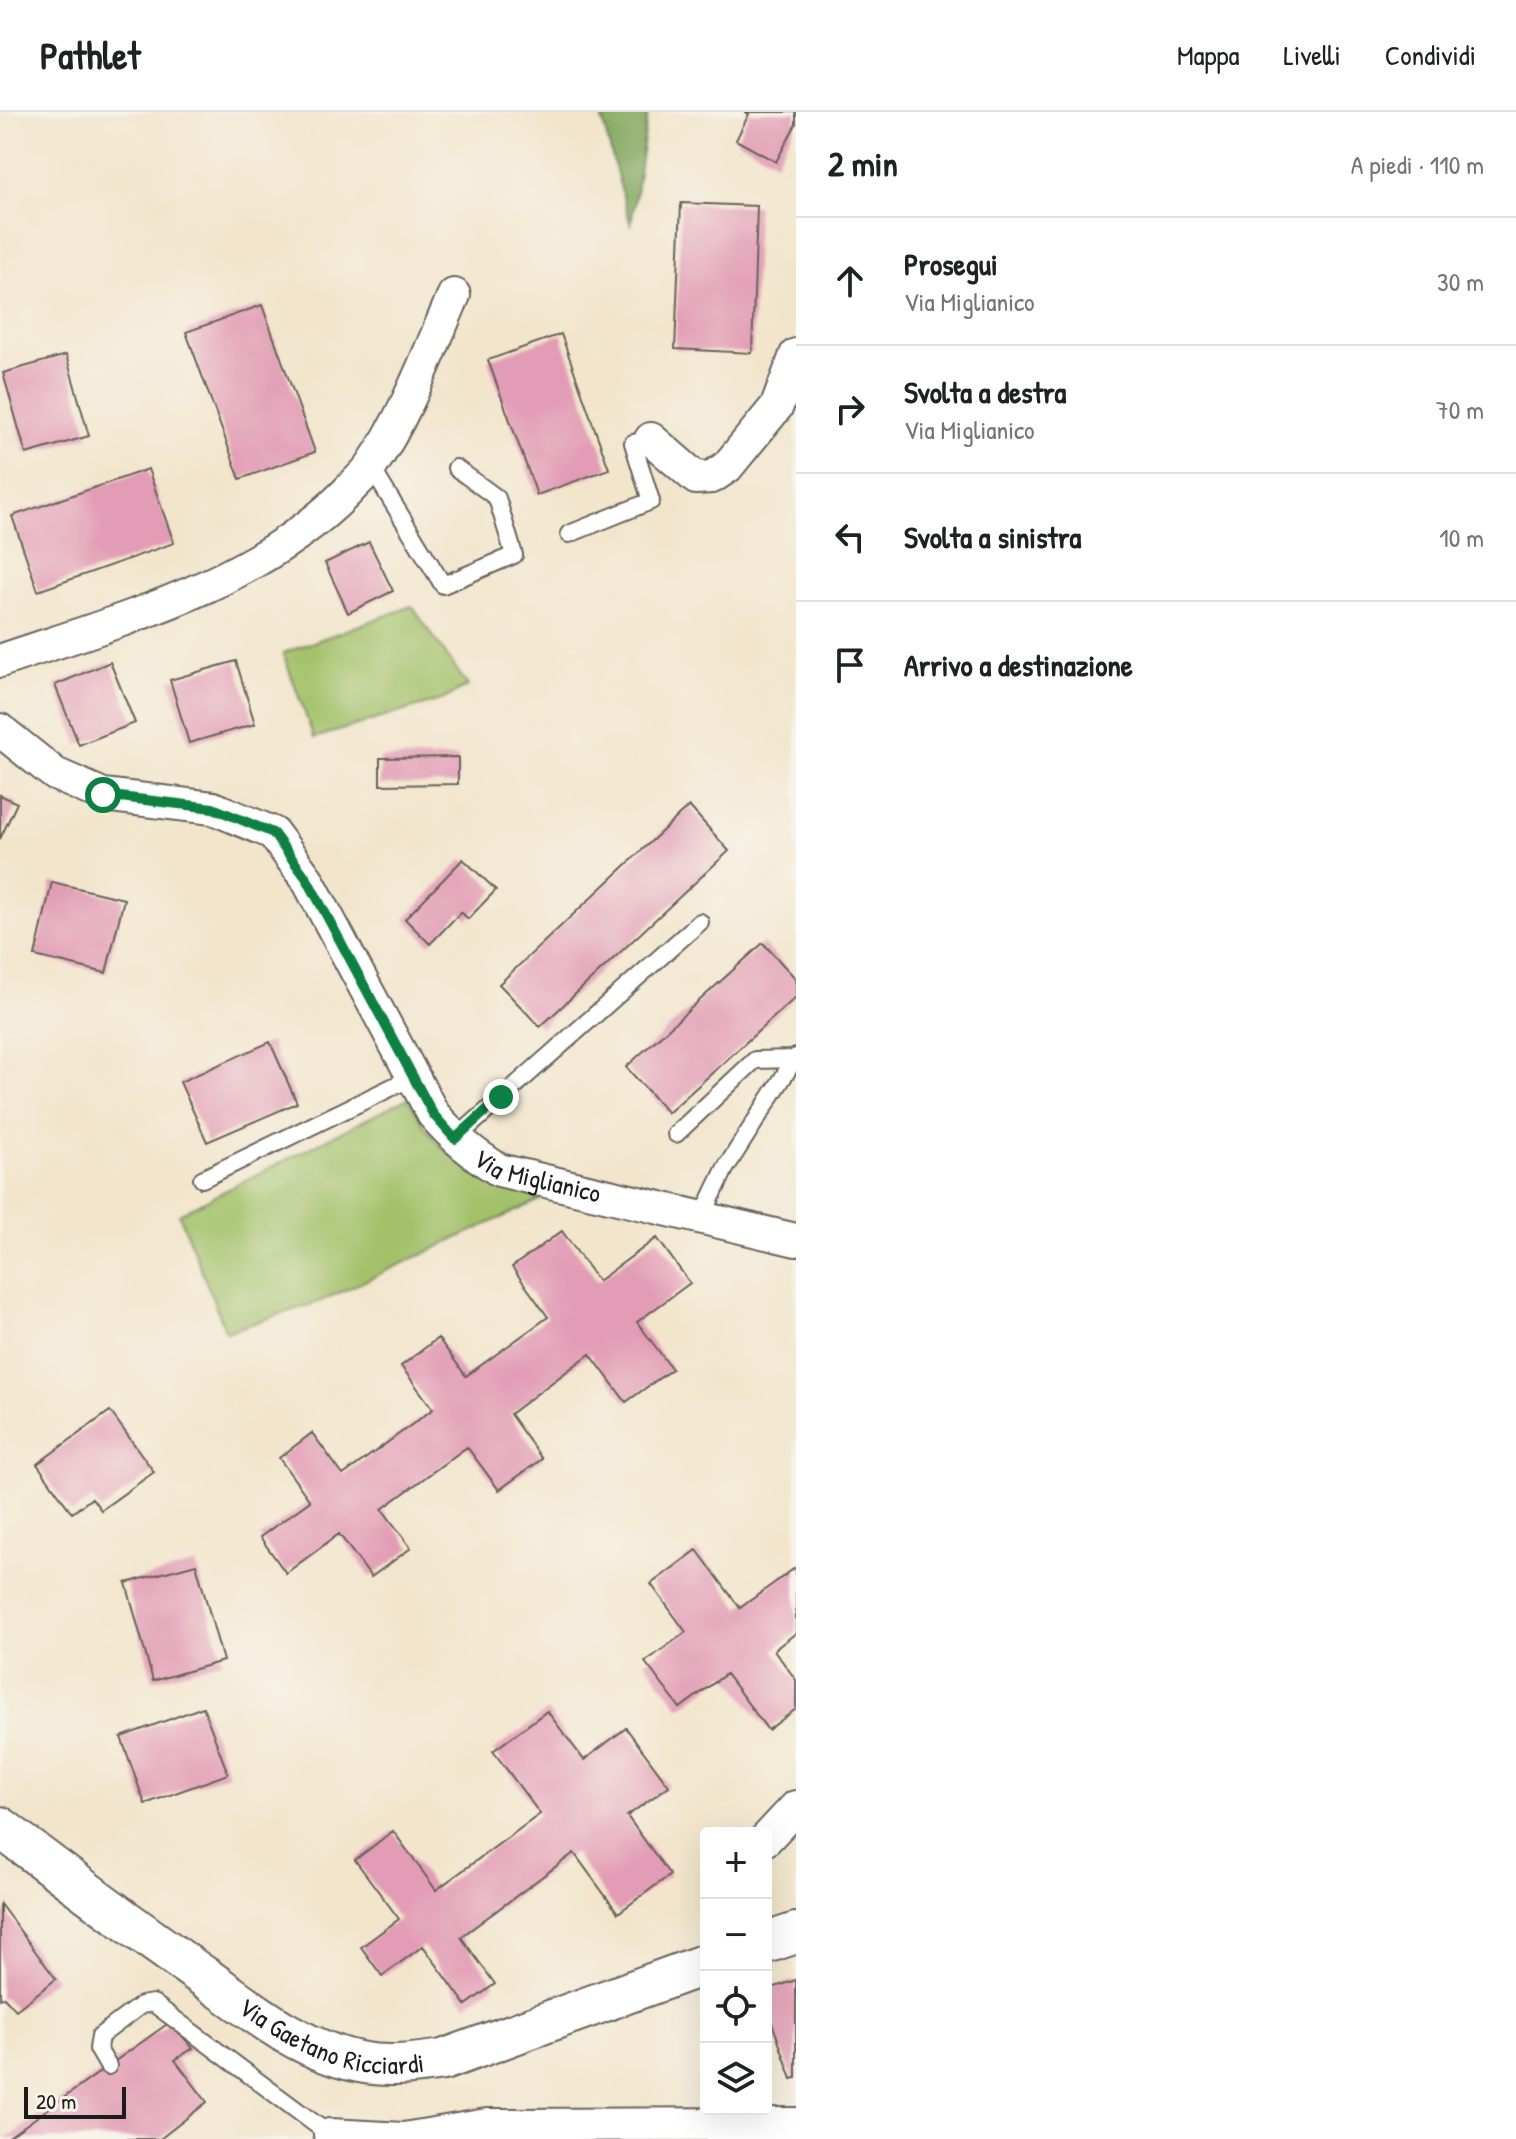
<!DOCTYPE html>
<html lang="it">
<meta charset="utf-8">
<style>
:root{--surface:#fff;--page:#f6f6f6;--text:#202124;--muted:#757577;--line:#e0e0e0}
body{margin:0;font-family:"Patrick Hand",sans-serif;background:var(--page);color:var(--text)}
.controls{position:absolute;right:24px;bottom:24px;display:grid;overflow:hidden;border-radius:8px;box-shadow:0 8px 32px #0002}
.controls button{width:72px;height:72px;display:grid;place-items:center;padding:0;border:0;border-bottom:2px solid var(--line);background:var(--surface);color:var(--text);font:40px sans-serif}
.scale{position:absolute;left:24px;bottom:20px;width:102px;box-sizing:border-box;padding-left:8px;border:4px solid #1c1c1c;border-top:0;font-size:22px;line-height:28px;white-space:nowrap;color:#1c1c1c;-webkit-text-stroke:6px #f7f3e8;paint-order:stroke}
.stop{position:absolute;width:24px;height:24px;margin:-18px;border:6px solid #0b8043;border-radius:50%;background:#fff}
.stop.end{background:#0b8043;border-color:#fff;box-shadow:0 2px 8px #0008}
.list{margin:0;padding:0;list-style:none}
h2{display:flex;justify-content:space-between;align-items:center;height:104px;margin:0;padding:0 32px;font-size:34px}
h2 small{font-size:26px;font-weight:400;color:var(--muted)}
.list li{display:grid;grid-template-columns:52px 1fr auto;gap:24px;align-items:center;box-sizing:border-box;height:128px;padding:0 32px;border-top:2px solid var(--line)}
.list b{display:block;font-size:30px;white-space:nowrap}
.list p{margin:0;font-size:26px;white-space:nowrap;color:var(--muted)}
.list em{font-size:26px;font-style:normal;color:var(--muted)}
.icon{flex:none;width:44px;height:44px;fill:none;stroke:currentColor;stroke-width:2;stroke-linecap:round;stroke-linejoin:round}
.map{position:relative;flex:none;width:796px;height:2027px;overflow:hidden}
header{display:flex;align-items:center;gap:48px;box-sizing:border-box;height:112px;padding:0 40px;background:var(--surface);border-bottom:2px solid var(--line)}
header strong{font-size:38px}
nav{display:flex;gap:44px;margin-inline-start:auto;font-size:28px}
main{display:flex}
aside{flex:1;background:var(--surface)}
.map>svg:first-child{display:block}
.green{fill:#a2c169;stroke:#5f6e42;stroke-width:2}
.forest{fill:#81a75d;stroke:#4e623c;stroke-width:2}
.building{fill:#e29cb5}
.lines{fill:none;stroke-linecap:round;stroke-linejoin:round}
.service-casing{stroke:#67625a;stroke-width:20}
.minor-casing{stroke:#67625a;stroke-width:36}
.tertiary-casing{stroke:#67625a;stroke-width:44}
.service{stroke:#fff;stroke-width:16}
.minor{stroke:#fff;stroke-width:32}
.tertiary{stroke:#fff;stroke-width:40}
.route{stroke:#0b8043;stroke-width:10}
.labels{text-anchor:middle;stroke-width:7;stroke-linejoin:round;paint-order:stroke}
.street-label{font-size:26px;fill:#1c1c1c;stroke:#f7f3e8}
</style>
<header>
<strong>Pathlet</strong>
<nav><a>Mappa</a><a>Livelli</a><a>Condividi</a></nav>
</header>
<main>
<div class="map">
<svg width="796" height="2027" viewBox="0 0 796 2027">
<rect width="100%" height="100%" fill="#f7f3e8"/>
<filter id="ink" filterUnits="userSpaceOnUse"><feTurbulence type="fractalNoise" baseFrequency=".0125" numOctaves="2"/><feDisplacementMap in="SourceGraphic" scale="16" xChannelSelector="R" yChannelSelector="G"/><feConvolveMatrix kernelMatrix="1 2 1 2 8 2 1 2 1" color-interpolation-filters="sRGB"/></filter>
<filter id="wash" filterUnits="userSpaceOnUse"><feTurbulence type="fractalNoise" baseFrequency=".006" numOctaves="4" result="noise"/><feDisplacementMap in="SourceGraphic" scale="32" xChannelSelector="R" yChannelSelector="G"/><feGaussianBlur stdDeviation="1.8" result="paint"/><feColorMatrix in="noise" values="0 0 0 0 0 0 0 0 0 0 0 0 0 0 0 0 0 1.4 0 .05"/><feComposite in="paint" operator="in"/></filter>
<g filter="url(#wash)">
<rect width="100%" height="100%" fill="#f2e5cc"/>
<path class="green" d="M412,494L468,574L444,587L314,626L283,541Z
M408,986C415,998 422,1012 432,1024C460,1059 500,1072 540,1088L321,1189L226,1220L179,1102Z"/>
<path class="forest" d="M600,0H648L631,114Z"/>
<g id="blocks">
<path class="building" d="M745,0H796V12L776,50L736,28L749,2Z
M681,91L757,94L752,241L675,237Z
M262,193L315,340L240,367L186,220Z
M561,222L609,357L537,383L488,248Z
M66,243L89,324L26,342L3,261Z
M148,357L174,431L38,479L12,404Z
M369,430L393,479L348,501L325,451Z
M236,549L255,612L189,631L170,568Z
M110,550L135,611L79,633L55,573Z
M458,645V672L380,673V646Z
M0,683L17,691L0,727Z
M689,694L729,739L540,915L499,872Z
M463,747L496,778L468,807L461,800L430,832L405,807Z
M52,770L124,787L106,861L35,844Z
M763,831L796,867V885L668,1001L626,955Z
M270,930L297,991L207,1030L180,970Z
M562,1119L598,1169L657,1126L690,1171L637,1210L672,1257L626,1290L590,1242L510,1302L542,1347L499,1378L467,1335L382,1397L411,1436L371,1465L339,1422L286,1461L260,1425L310,1389L279,1346L312,1321L343,1363L433,1297L401,1254L438,1226L466,1264L548,1205L512,1155Z
M110,1299L154,1360L101,1398L92,1386L72,1401L37,1352Z
M697,1438L740,1496L796,1455V1521L774,1538L796,1568V1597L768,1618L726,1562L680,1596L645,1550L686,1520L651,1472Z
M196,1452L223,1549L153,1569L126,1471Z
M203,1595L228,1662L145,1692L121,1625Z
M547,1599L584,1648L626,1616L669,1674L627,1704L670,1763L618,1801L574,1741L461,1825L495,1872L466,1893L423,1834L382,1864L361,1835L399,1807L355,1748L393,1719L436,1778L540,1702L493,1639Z
M0,1792L56,1867L16,1898L4,1885L0,1887Z
M796,1868V1966L792,1967L766,1894V1878Z
M170,1910L193,1936L175,1948L207,1990L160,2027H6Z"/>
</g>
</g>
<g filter="url(#ink)">
<use href="#blocks" fill-opacity="0" stroke="#67625a" stroke-width="2"/>
<g class="lines">
<defs>
<path id="service" d="M371,355L443,473L514,443L497,386L456,356
M569,422L651,389L633,331L651,327
M676,1022L755,948L794,947
M455,1027L700,810
M202,1067L413,965
M702,1105L725,1057L796,945
M108,1954L98,1937L100,1924L141,1893L153,1891L330,2023"/>
<g id="minor">
<path d="M651,327L696,366L712,365L727,355L777,294L796,243"/>
<path d="M0,549C120,508 255,473 347,380C355,371 365,363 372,353C407,301 429,240 454,183"/>
<path id="s1" d="M0,618L55,662L103,683L213,696L273,721L307,767L433,1002C454,1026 472,1041 499,1058L796,1128"/>
<path d="M766,1727L796,1695"/>
<path d="M330,2023L404,2027L487,2013L796,2012"/>
</g>
<g id="tertiary">
<path id="s2" d="M0,1715C68,1766 136,1818 206,1866C254,1900 300,1938 359,1950C388,1956 415,1952 443,1948L706,1852"/>
<path d="M766,1831L796,1821"/>
</g>
</defs>
<use href="#service" class="service-casing"/>
<use href="#minor" class="minor-casing"/>
<use href="#tertiary" class="tertiary-casing"/>
<use href="#service" class="service"/>
<use href="#minor" class="minor"/>
<use href="#tertiary" class="tertiary"/>
</g>
</g>
<g class="lines" filter="url(#ink)">
<path class="route" d="M103,683L213,696L273,721L307,767L433,1002L455,1027L501,985"/>
</g>
<g class="labels">
<g class="street-label">
<text dy="9" stroke="none"><textPath href="#s1" startOffset="748">Via Miglianico</textPath></text>
<text dy="9" stroke="none"><textPath href="#s2" startOffset="398">Via Gaetano Ricciardi</textPath></text>
</g>
</g>
</svg>
<div class="controls">
<button>+</button>
<button>−</button>
<button><svg class="icon" aria-label="locate" viewBox="0 0 24 24"><circle cx="12" cy="12" r="6"/><path d="M12 2v4M12 18v4M2 12h4M18 12h4"/></svg></button>
<button><svg class="icon" aria-label="layers" viewBox="0 0 24 24"><path d="M12 4l9 5-9 5-9-5zM3 14l9 5 9-5"/></svg></button>
</div>
<div class="scale">20 m</div>
<div class="stop" style="left:103px;top:683px"></div>
<div class="stop end" style="left:501px;top:985px"></div>
</div>
<aside>
<h2>2 min<small>A piedi · 110 m</small></h2>
<ul class="list">
<li><svg class="icon" aria-label="ahead" viewBox="0 0 24 24"><path d="M12 20V5M6 11l6-6 6 6"/></svg><div><b>Prosegui</b><p>Via Miglianico</p></div><em>30 m</em></li>
<li><svg class="icon" aria-label="right" viewBox="0 0 24 24"><path d="M7 20v-9h11M14 6l5 5-5 5"/></svg><div><b>Svolta a destra</b><p>Via Miglianico</p></div><em>70 m</em></li>
<li><svg class="icon" aria-label="left" viewBox="0 0 24 24"><path d="M17 20v-9H6M10 6l-5 5 5 5"/></svg><div><b>Svolta a sinistra</b></div><em>10 m</em></li>
<li><svg class="icon" aria-label="arrive" viewBox="0 0 24 24"><path d="M6 21V4h12l-3 4 3 4H6"/></svg><div><b>Arrivo a destinazione</b></div></li>
</ul>
</aside>
</main>
